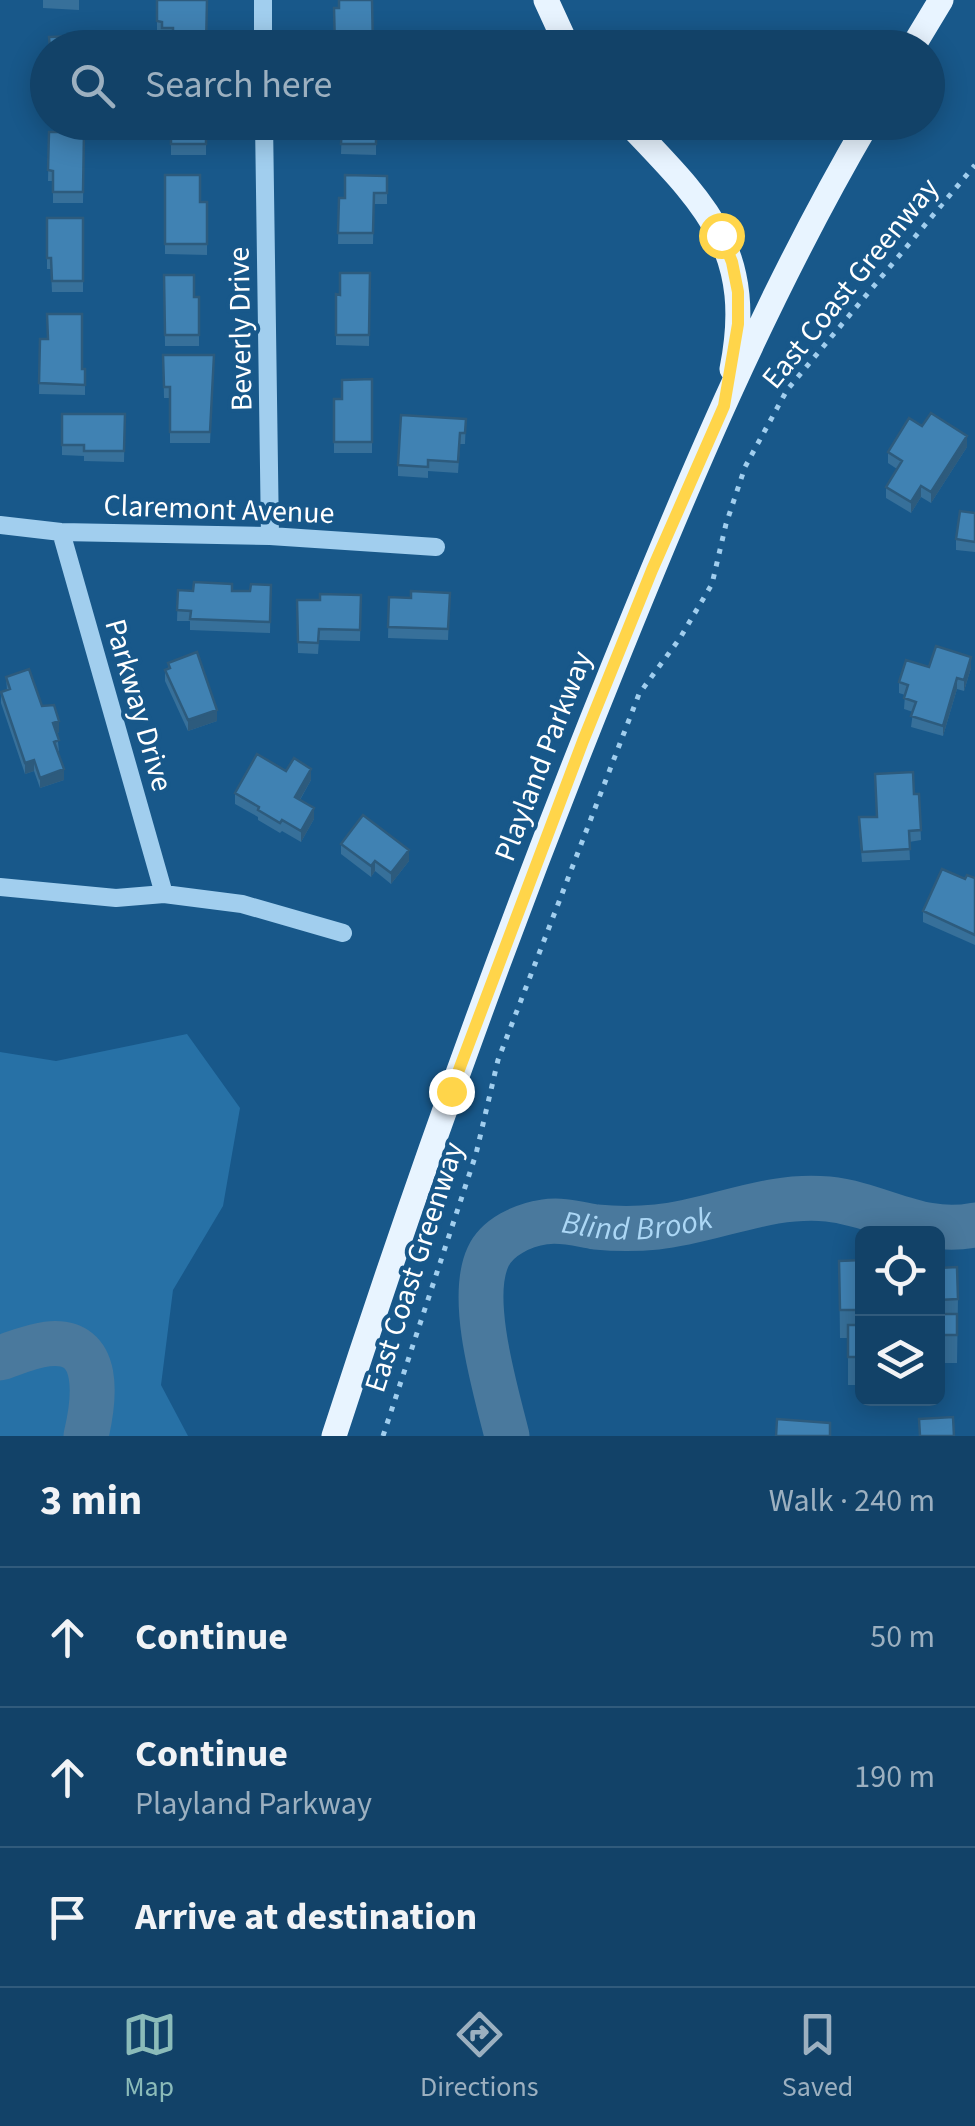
<!DOCTYPE html>
<meta charset="utf-8">
<style>
:root{--surface:#124268;--page:#1f4d71;--text:#f1f3f6;--muted:#9cb0c0;--line:#315b7c;--accent:#8bbbb9}
body{margin:0;font-family:"Source Sans 3",sans-serif;background:var(--page);color:var(--text)}
.controls{position:absolute;right:30px;bottom:30px;display:grid;overflow:hidden;border-radius:15px;box-shadow:0 5px 25px #0003}
.controls button{width:90px;height:90px;display:grid;place-items:center;padding:0;border:0;border-bottom:2px solid var(--line);background:var(--surface);color:var(--text);font:50px sans-serif}
.stop{position:absolute;width:30px;height:30px;margin:-22px;border:8px solid #ffd54a;border-radius:50%;background:#fff}
.stop.end{background:#ffd54a;border-color:#fff;box-shadow:0 2px 10px #0008}
.list{margin:0;padding:0;list-style:none}
h2{display:flex;justify-content:space-between;align-items:center;height:130px;margin:0;padding:0 40px;font-size:42px}
h2 small{font-size:32px;font-weight:400;color:var(--muted)}
.list li{display:grid;grid-template-columns:65px 1fr auto;gap:30px;align-items:center;box-sizing:border-box;height:140px;padding:0 40px;border-top:2px solid var(--line)}
.list b{display:block;font-size:38px;white-space:nowrap}
.list p{margin:0;font-size:32px;white-space:nowrap;color:var(--muted)}
.list em{font-size:32px;font-style:normal;color:var(--muted)}
.icon{flex:none;width:55px;height:55px;fill:none;stroke:currentColor;stroke-width:2;stroke-linecap:round;stroke-linejoin:round}
.map{position:relative;flex:none;width:975px;height:1436px;overflow:hidden}
.search{position:absolute;background:var(--surface);box-shadow:0 5px 25px #0003;left:30px;right:30px;top:30px;height:110px;display:flex;align-items:center;gap:25px;box-sizing:border-box;padding:0 35px;border-radius:55px;color:var(--muted);font-size:38px}
.sheet{height:550px;background:var(--surface)}
nav{display:flex;justify-content:space-around;align-items:center;box-sizing:border-box;height:140px;border-top:2px solid var(--line);background:var(--surface);font-size:28px;color:var(--muted)}
nav a{display:grid;justify-items:center;gap:5px}
nav .on{color:var(--accent)}
.map>svg:first-child{display:block}
.green{fill:#2771a6}
.lines{fill:none;stroke-linecap:round;stroke-linejoin:round}
.river{stroke:#4a799d;stroke-width:45}
.path{stroke:#a1ceee;stroke-width:5;stroke-dasharray:5 8;stroke-linecap:butt}
.minor{stroke:#a1ceee;stroke-width:18}
.major{stroke:#e8f4ff;stroke-width:25}
.wall{fill:#37709a}
.shaded-wall{fill:#2d5b7d}
.building{fill:#4082b3;stroke:#2d5b7d;stroke-width:2.5}
.route{stroke:#ffd54a;stroke-width:12}
.labels{text-anchor:middle;stroke-width:8;stroke-linejoin:round;paint-order:stroke}
.street-label{font-size:30px;fill:#fff;stroke:#18588a}
.water-label{font-size:32px;font-style:italic;fill:#acd7f5;stroke:#18588a}
</style>
<div class="map">
<svg width="975" height="1436" viewBox="0 0 975 1436">
<rect width="100%" height="100%" fill="#18588a"/>
<path class="green" d="M187,1034L240,1108L223,1206L173,1290L161,1385L188,1436H0V1052L56,1061Z"/>
<g class="lines">
<g class="river">
<path d="M0,1358C15,1353 31,1346 47,1344C104,1337 94,1402 86,1436"/>
<path id="s1" d="M507,1436C496,1391 468,1300 488,1257C497,1237 523,1225 544,1222C562,1219 578,1224 596,1227C616,1229 637,1229 657,1227C715,1221 768,1193 828,1199C883,1205 920,1236 975,1225"/>
</g>
<path class="path" d="M383,1436L476,1154L498,1060L639,694L680,638L712,584L726,524L745,467L787,390L975,165"/>
<path class="minor" d="M263,0V48
M264,122L270,536
M0,525L61,532L270,536L436,547
M61,532L164,894
M0,887L116,898L164,894L242,904L343,933"/>
<path class="major" d="M546,0L568,48
M912,48L941,0
M627,122C704,203 756,249 732,369
M334,1436C418,1177 510,922 612,670C687,484 766,296 868,122"/>
</g>
<path class="wall" d="M43,0H79V10L43,8Z
M157,0H207L173,39L162,38V32H157Z
M42,58H48V108H43Z
M171,122H206V155H171Z
M342,122H376V155L341,154Z
M49,132H84L83,203H53V181H48Z
M165,175L200,202H207V255L165,254Z
M387,176V204H374L373,244H338L339,198H345Z
M47,218H83V292H52L51,269H47Z
M370,273L369,346L336,345V294L340,295Z
M164,275L194,297H199V346H165Z
M40,339L82,369H85V395L39,394Z
M163,355H214L210,443H170V398H164Z
M372,379V453H334V399H342Z
M62,414H125L124,462L84,461V456L62,455Z
M466,419L465,444H460L458,473L428,471V478L398,476V465Z
M922,426L967,447L931,503L921,497L911,513L886,498V487L897,469L888,463V452Z
M975,513V552L956,550V539Z
M271,585L270,633L190,630V621H177L178,590L250,591Z
M450,593L448,640L388,638L389,597L411,598Z
M361,595L360,641L319,640L318,654L298,653L297,600H320Z
M168,663L217,721L188,731L165,681V670L168,669Z
M929,667L971,668L964,691L957,689L943,736L911,727L913,712L904,709L905,695L899,693V682Z
M6,677L42,706L59,732L57,733L59,751H58L64,780L40,788L34,771L25,774L1,703V692L7,690Z
M286,771L311,780L300,800L314,819L301,842L282,831L280,833L258,820V817L235,804V793Z
M914,794H919L921,840L909,842L910,860L862,862L859,828Z
M341,844L409,861L391,884L375,871L371,877L341,854Z
M975,878V945L923,922V911L965,879Z
M862,1260V1385H848V1338H840L839,1261Z
M938,1268L958,1299L957,1363H938V1368Z"/>
<path class="shaded-wall" d="M967,436V447L931,503V492Z
M921,486V497L911,513V502Z
M971,657V668L964,691V680Z
M957,678V689L943,736V726Z
M217,710V721L188,731V720Z
M59,721V732L53,734V723Z
M34,760V771L25,774V763Z
M64,769V780L40,788V778Z
M311,769V780L295,808V797Z
M314,808V819L301,842V831Z
M409,850V861L391,884V873Z
M375,861V871L371,877V866Z"/>
<path class="building" d="M157,0H207L206,48H173V28H162V22L157,21Z
M339,0H372L373,48H335L334,8H339Z
M80,36V48H50L49,37Z
M42,58H48V97H43Z
M171,122H206V144H171Z
M342,122H376V144H341Z
M49,132H84L83,192H53V171L48,170Z
M165,175H200V202H207V244H165Z
M345,175L387,176V193H374L373,233H338L339,198H345Z
M47,218H83V281H52L51,258H47Z
M340,273H370L369,335H336V294L340,295Z
M164,275H194V297H199V335H165Z
M47,314H82V369H85V385L39,383L40,339H48Z
M163,355H214L210,432H170V387H164Z
M372,379V442H334V399H342V380Z
M931,413L967,436L931,492L921,486L911,502L886,487L902,461L888,452L909,418L922,426Z
M62,414H125L124,451H84V445H62Z
M401,415L466,419L465,433H460L458,462L428,460V467L398,465Z
M960,511L975,513V542L956,539Z
M194,582L232,584V591H250L251,584L271,585L270,622L190,619L191,611L177,610L178,590L193,591Z
M411,591L450,593L448,629L388,627L389,597L411,598Z
M320,594L361,595L360,630L319,629L318,643L298,642L297,600H320Z
M936,646L971,657L964,680L957,678L943,726L911,716L916,702L904,698L908,685L899,682L906,660L929,667Z
M197,652L217,710L188,720L165,670L170,668L168,663Z
M29,669L42,706L54,705L59,721L53,723L59,740L54,742L64,769L40,778L34,760L25,763L1,692L10,689L6,677Z
M257,754L286,771L294,758L311,769L295,797L314,808L301,831L282,820L280,823L258,810L259,807L235,793Z
M913,772L914,794H919L921,830L909,831L910,849L862,852L859,817H877L875,774Z
M363,815L409,850L391,873L375,861L371,866L341,844Z
M942,869L965,879L967,875L975,878V935L923,911Z
M862,1260V1310H840L839,1261Z
M957,1267L958,1299L938,1300V1268Z
M938,1314H957V1335H938V1340Z
M848,1325H862V1357H848Z
M953,1417L954,1436H920L919,1419Z
M777,1419L830,1423V1436H776Z"/>
<g class="lines">
<path class="route" d="M451,1091L583,741L652,570L724,406L738,324V292L732,262L721,235"/>
</g>
<g class="labels">
<g class="street-label">
<text transform="translate(850 283) rotate(-51)" y="10">East Coast Greenway</text>
<text transform="translate(240 329) rotate(-91)" y="10">Beverly Drive</text>
<text transform="translate(219 509) rotate(2)" y="10">Claremont Avenue</text>
<text transform="translate(139 705) rotate(74)" y="10">Parkway Drive</text>
<text transform="translate(543 756) rotate(-69)" y="10">Playland Parkway</text>
<text transform="translate(414 1267) rotate(-72)" y="10">East Coast Greenway</text>
</g>
<g class="water-label">
<text dy="11" stroke="none"><textPath href="#s1" startOffset="345">Blind Brook</textPath></text>
</g>
</g>
</svg>
<div class="controls">
<button><svg class="icon" aria-label="locate" viewBox="0 0 24 24"><circle cx="12" cy="12" r="6"/><path d="M12 2v4M12 18v4M2 12h4M18 12h4"/></svg></button>
<button><svg class="icon" aria-label="layers" viewBox="0 0 24 24"><path d="M12 4l9 5-9 5-9-5zM3 14l9 5 9-5"/></svg></button>
</div>
<div class="stop" style="left:721px;top:235px"></div>
<div class="stop end" style="left:451px;top:1091px"></div>
<div class="search"><svg class="icon" aria-label="search" viewBox="0 0 24 24"><circle cx="10" cy="10" r="6"/><path d="M15 15l6 6"/></svg>Search here</div>
</div>
<section class="sheet">
<h2>3 min<small>Walk · 240 m</small></h2>
<ul class="list">
<li><svg class="icon" aria-label="ahead" viewBox="0 0 24 24"><path d="M12 20V5M6 11l6-6 6 6"/></svg><div><b>Continue</b></div><em>50 m</em></li>
<li><svg class="icon" aria-label="ahead" viewBox="0 0 24 24"><path d="M12 20V5M6 11l6-6 6 6"/></svg><div><b>Continue</b><p>Playland Parkway</p></div><em>190 m</em></li>
<li><svg class="icon" aria-label="arrive" viewBox="0 0 24 24"><path d="M6 21V4h12l-3 4 3 4H6"/></svg><div><b>Arrive at destination</b></div></li>
</ul>
</section>
<nav>
<a class="on"><svg class="icon" aria-label="map" viewBox="0 0 24 24"><path d="M3 6l6-2 6 2 6-2v14l-6 2-6-2-6 2zM9 4v14M15 6v14"/></svg>Map</a>
<a><svg class="icon" aria-label="directions" viewBox="0 0 24 24"><path d="M12 3l9 9-9 9-9-9zM9 14v-3h6M13 9l2 2-2 2"/></svg>Directions</a>
<a><svg class="icon" aria-label="saved" viewBox="0 0 24 24"><path d="M7 4h10v16l-5-4-5 4z"/></svg>Saved</a>
</nav>
